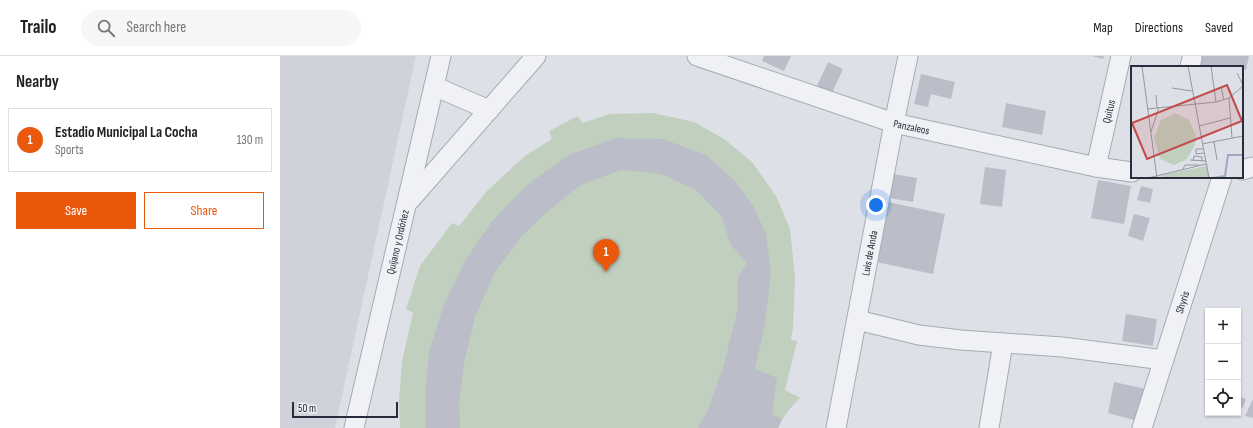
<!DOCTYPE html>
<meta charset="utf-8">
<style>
:root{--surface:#fff;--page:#f6f6f6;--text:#202124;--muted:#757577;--line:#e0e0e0;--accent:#ea580c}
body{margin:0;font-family:"Sofia Sans Condensed",sans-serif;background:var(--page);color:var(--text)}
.controls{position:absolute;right:12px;bottom:12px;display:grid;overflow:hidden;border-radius:0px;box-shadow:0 1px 3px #0004}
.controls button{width:36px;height:36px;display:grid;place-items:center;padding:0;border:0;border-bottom:1px solid var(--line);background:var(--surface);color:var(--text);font:20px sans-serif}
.scale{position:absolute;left:12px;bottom:10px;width:106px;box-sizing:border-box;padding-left:4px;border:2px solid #282c3c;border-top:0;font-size:11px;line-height:14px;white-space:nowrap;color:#282c3c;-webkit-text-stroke:3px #edeff4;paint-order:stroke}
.you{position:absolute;left:596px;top:149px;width:14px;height:14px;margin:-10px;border:3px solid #fff;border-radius:50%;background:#1a73e8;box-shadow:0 0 0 6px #1a73e833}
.badge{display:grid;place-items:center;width:26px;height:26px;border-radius:50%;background:var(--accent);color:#fff;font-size:13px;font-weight:700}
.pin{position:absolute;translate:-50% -33px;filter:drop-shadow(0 1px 2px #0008)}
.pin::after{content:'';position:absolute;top:21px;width:14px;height:12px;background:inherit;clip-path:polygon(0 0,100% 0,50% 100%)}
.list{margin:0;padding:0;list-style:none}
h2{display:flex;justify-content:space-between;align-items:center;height:52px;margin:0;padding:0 16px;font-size:17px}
h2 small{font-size:13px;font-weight:400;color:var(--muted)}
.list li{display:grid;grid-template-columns:26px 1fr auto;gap:12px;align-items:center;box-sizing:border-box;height:64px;margin:0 8px 8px;padding:0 8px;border:1px solid var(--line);border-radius:0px}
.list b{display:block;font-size:15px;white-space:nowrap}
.list p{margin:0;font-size:13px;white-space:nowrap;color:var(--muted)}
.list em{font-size:13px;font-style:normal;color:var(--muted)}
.actions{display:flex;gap:8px;padding:12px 16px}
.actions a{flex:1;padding:9px 0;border:1px solid var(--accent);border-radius:0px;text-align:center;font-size:14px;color:var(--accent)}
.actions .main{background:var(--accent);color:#fff}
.icon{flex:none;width:22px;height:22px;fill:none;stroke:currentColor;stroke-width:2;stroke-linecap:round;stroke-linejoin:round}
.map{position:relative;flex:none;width:973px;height:372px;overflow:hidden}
header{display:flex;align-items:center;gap:24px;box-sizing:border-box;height:56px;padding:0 20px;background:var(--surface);border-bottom:1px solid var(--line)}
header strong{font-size:19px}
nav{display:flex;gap:22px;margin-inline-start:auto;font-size:14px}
.search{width:280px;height:36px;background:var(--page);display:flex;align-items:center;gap:10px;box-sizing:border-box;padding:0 14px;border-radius:22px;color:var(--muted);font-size:15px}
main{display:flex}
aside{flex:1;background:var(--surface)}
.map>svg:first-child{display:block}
.built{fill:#d0d2db}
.green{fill:#c1cfbf}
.building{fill:#bbbec8}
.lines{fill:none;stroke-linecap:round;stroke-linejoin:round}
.minor-casing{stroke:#a7aab3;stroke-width:21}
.minor{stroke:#f0f1f5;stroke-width:19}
.labels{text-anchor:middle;stroke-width:4;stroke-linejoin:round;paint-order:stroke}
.street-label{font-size:11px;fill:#282c3c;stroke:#edeff4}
.inset-river{fill:none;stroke:#9ba9c4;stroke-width:2}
.inset-road{fill:none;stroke:#9598a2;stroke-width:1}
.view{fill:#c34a4b;fill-opacity:0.15;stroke:#c34a4b;stroke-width:2}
.inset-edge{fill:none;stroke:#282c3c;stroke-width:2}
</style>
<header>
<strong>Trailo</strong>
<div class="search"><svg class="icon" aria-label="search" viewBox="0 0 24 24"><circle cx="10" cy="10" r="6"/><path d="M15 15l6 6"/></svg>Search here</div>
<nav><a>Map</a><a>Directions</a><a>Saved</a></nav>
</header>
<main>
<aside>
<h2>Nearby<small></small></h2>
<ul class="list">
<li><span class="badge">1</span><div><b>Estadio Municipal La Cocha</b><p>Sports</p></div><em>130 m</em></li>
</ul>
<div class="actions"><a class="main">Save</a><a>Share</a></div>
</aside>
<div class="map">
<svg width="973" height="372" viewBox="0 0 973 372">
<rect width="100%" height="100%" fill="#dde0e6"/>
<path class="built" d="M0,0H136L55,372H0Z"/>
<path class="green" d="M373,57L414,66L444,83L472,106L496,140L510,173L515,221L513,271L511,284L517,285L505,334L520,342C511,351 503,360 498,372H120L119,346L122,305L133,257L126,253L140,210L172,167L179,170L207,135L246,99L272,83L269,75L298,60L302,67L330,58Z"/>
<path class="building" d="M484,0H511L504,15L482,5Z
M812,0H824L823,3Z
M917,0H969L966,14H962V11H915Z
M548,6L563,13L551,39L536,32Z
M641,18L675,26L671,43L651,38L648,51L634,48Z
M726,47L766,55L762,79L722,71Z
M336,82L383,83L426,99L454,124L474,151L486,178L491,216L485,268L475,313L497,322L492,358L502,363L498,372H418L428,354L444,308L457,256L458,220L467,207L450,188L442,161L416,134L381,118L342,114L302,128L268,155L239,183L214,218L195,261L184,307L179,349L180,372H146L145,340L149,296L164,248L185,205L213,164L248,128L289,99Z
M705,111L726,114L722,151L700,148Z
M613,118L637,122L633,146L609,142Z
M818,124L851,130L844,168L811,162Z
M861,130L873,133L870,147L857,144Z
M608,146L665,158L653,218L596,206Z
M854,158L870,162L863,185L848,180Z
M846,258L877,263L873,290L842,285Z
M928,319V328L924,326Z
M834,326L866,333L854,364L828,357Z
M958,340L966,343L963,352L958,350Z
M973,343V362L965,360Z"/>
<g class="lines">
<defs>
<g id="minor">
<path id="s1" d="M417,0L614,67L816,111L852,116"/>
<path d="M910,11L912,2"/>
<path d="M154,30L209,54"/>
<path id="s2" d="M816,111L841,0"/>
<path d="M962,114L973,111"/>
<path d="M130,144L256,0"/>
<path d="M577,264L639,279L681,284L782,291L884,304"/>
<path id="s3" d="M74,372L161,0"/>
<path id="s4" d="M556,372L614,67L628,0"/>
<path d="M709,372L723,287"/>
<path id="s5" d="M862,372L942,121"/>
</g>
</defs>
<use href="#minor" class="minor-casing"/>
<use href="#minor" class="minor"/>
</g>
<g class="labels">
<g class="street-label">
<text dy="4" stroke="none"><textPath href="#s2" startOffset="57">Quitus</textPath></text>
<text dy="4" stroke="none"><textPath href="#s1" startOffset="226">Panzaleos</textPath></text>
<text dy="4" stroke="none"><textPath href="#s3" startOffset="191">Quijano y Ordóñez</textPath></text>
<text dy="4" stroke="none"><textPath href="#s4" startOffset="178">Luis de Anda</textPath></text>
<text dy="4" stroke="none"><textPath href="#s5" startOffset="132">Shyris</textPath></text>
</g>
</g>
<g transform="translate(851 10)">
<rect width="112" height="112" fill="#dde0e6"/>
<path d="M44,47L58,54L65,70L64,79L55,94L43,99L29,93L23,72L30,54ZM76,100L79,112H31L30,109Z" fill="#c1cfbf"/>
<path class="inset-river" d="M82,112L94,110L97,89H112"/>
<path class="inset-road" d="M11,0L26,112M57,0L78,112M80,0L85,36M106,7L112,19M90,21L93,34M41,22L61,25M25,29L26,42M98,32L101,72M16,43L85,36L98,32L112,20M68,60L99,52M20,66L28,41M83,76L86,94M71,78L112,70M72,83H65V88L73,87M59,94L75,95M62,95L63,90L71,91V95M52,103L54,99H68M17,112L75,98"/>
<path class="view" d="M96,19L111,55L16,93L1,57Z"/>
<rect width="112" height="112" class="inset-edge"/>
</g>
</svg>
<div class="controls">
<button>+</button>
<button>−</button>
<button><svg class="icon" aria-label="locate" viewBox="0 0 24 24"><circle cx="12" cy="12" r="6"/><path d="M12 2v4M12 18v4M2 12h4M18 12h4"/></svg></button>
</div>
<div class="scale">50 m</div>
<div class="you"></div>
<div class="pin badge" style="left:326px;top:216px">1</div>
</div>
</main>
